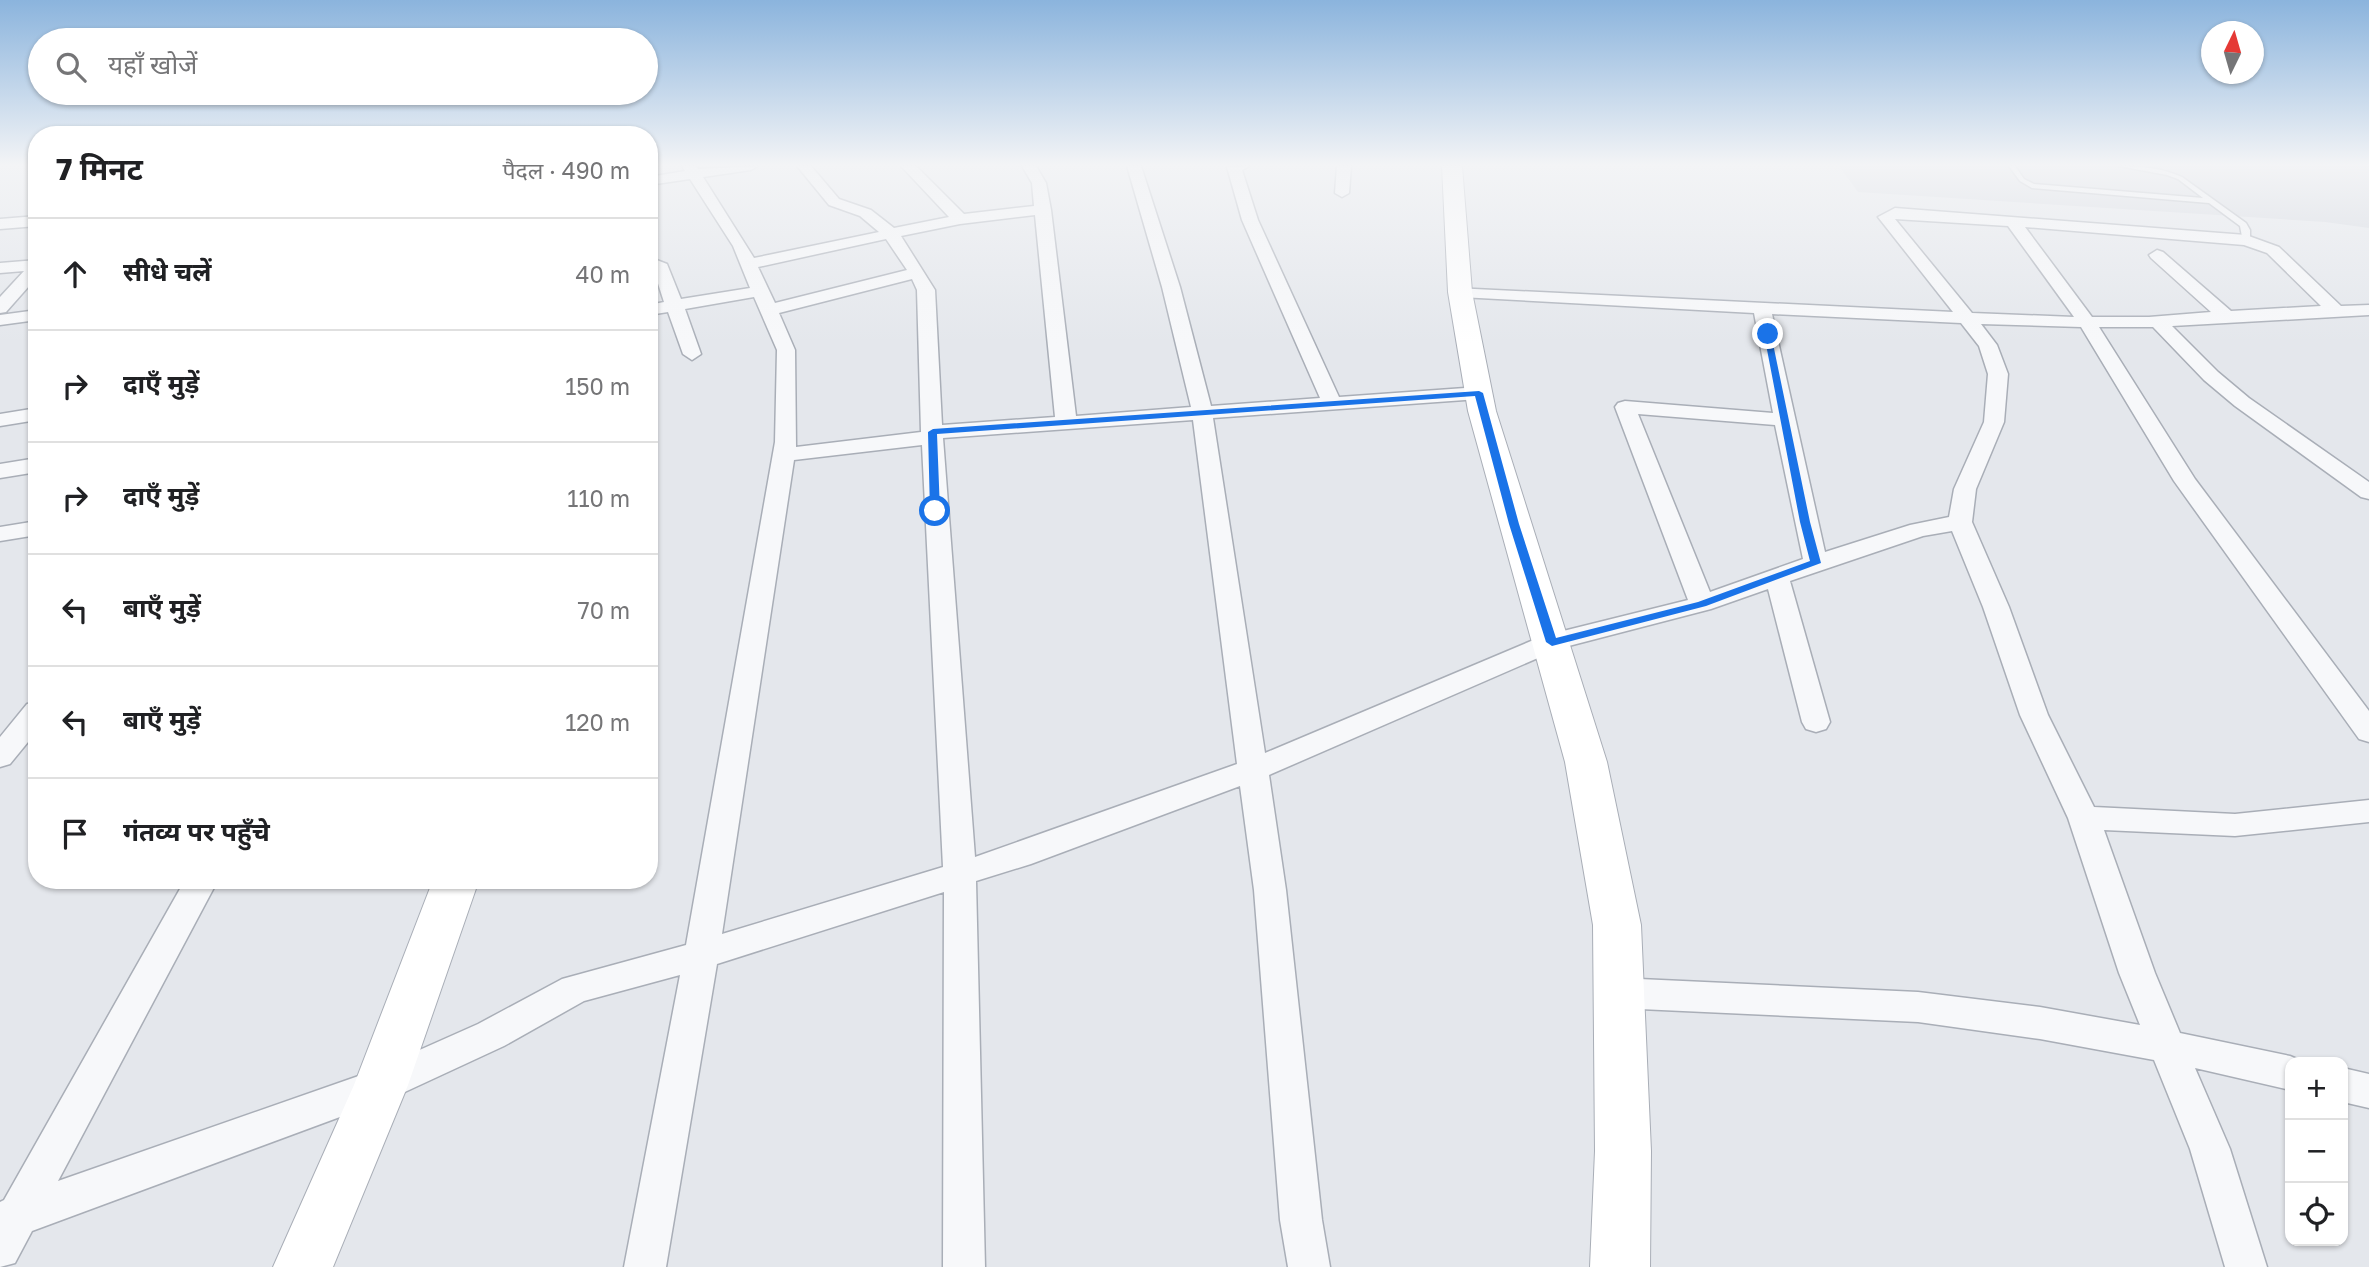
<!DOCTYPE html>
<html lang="hi">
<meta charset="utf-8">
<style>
:root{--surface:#fff;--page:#f2f2f2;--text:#202124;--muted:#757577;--line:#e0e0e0}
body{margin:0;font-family:"Golos Text","Noto Sans Devanagari",sans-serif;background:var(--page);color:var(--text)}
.controls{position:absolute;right:21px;bottom:21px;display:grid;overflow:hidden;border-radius:14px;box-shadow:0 2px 5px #0004}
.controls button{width:63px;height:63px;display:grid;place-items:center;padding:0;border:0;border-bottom:2px solid var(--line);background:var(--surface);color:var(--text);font:35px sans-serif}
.compass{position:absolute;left:2201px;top:21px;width:63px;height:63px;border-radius:50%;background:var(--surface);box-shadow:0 2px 5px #0004;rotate:5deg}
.stop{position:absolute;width:21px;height:21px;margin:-16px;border:5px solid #1a73e8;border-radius:50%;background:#fff}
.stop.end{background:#1a73e8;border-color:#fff;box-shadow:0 2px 7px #0008}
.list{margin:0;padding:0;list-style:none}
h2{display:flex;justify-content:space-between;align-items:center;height:91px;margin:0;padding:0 28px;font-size:30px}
h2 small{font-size:23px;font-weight:400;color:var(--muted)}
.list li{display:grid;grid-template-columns:46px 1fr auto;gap:21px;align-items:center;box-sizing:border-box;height:112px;padding:0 28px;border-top:2px solid var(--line)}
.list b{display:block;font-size:26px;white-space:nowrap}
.list em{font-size:23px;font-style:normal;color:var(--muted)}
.icon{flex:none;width:38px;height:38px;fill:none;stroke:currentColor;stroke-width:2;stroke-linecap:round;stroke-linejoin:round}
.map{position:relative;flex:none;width:2369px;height:1267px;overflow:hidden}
.search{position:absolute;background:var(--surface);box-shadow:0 2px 5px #0004;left:28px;top:28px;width:630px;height:77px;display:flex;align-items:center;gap:18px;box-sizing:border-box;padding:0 24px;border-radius:38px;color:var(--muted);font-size:26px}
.panel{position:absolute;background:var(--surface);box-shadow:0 2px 5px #0004;left:28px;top:126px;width:630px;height:763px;border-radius:28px}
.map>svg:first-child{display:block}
.built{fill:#d2d6de}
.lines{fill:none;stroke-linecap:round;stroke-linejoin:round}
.lane-casing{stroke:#a9aeb7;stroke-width:3}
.street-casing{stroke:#a9aeb7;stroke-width:3}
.secondary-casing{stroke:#a9aeb7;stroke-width:2}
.lane{fill:#f7f8fa;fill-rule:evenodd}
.street{fill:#f7f8fa;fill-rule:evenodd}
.secondary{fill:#fff;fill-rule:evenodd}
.route{fill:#1a73e8}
</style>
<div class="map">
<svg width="2369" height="1267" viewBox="0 0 2369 1267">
<rect width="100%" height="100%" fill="#e4e7ec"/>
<path class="built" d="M1839,166H2369V228L2325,222L1858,192Z"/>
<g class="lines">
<defs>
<path id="lane" d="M2009,166H2015L2024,179L2034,184L2203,198L2178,179L2167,175L2119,166C2140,166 2162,168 2182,177L2246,223L2250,230V240L2243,242L2240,226L2209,203L2032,188L2020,181Z"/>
<path id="street" d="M682,166H696L698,169L758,166L751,170L703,177L754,258L879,232L860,216L829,205L797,166H811L839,199L871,210L894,228L949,217L901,166H916L964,214L1034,206L1032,183L1022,166H1036L1046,183L1051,210L1076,416L1191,407L1162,287L1127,166H1141L1180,287L1211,406L1320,398L1242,220L1227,167L1250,166L1242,170L1258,220L1339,397L1479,387L1486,389L1489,393L1486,397L1479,399L1213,418L1265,753L1543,636L1688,600L1615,407L1618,403L1625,401L1773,413L1754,313L1460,297L1451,292L1454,288L1953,312L1878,217L1895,208L2246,235L2279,247L2341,306L2369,305V315L2172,326L2218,372L2249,398L2369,482V499L2361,497L2235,406L2204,380L2153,327H2099L2195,479L2369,711V742L2359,739L2174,481L2081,327L1981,324L1997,345L2008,374L2004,422L1976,489L1972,522L2009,607L2048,715L2094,807L2235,814L2369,800V822L2235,836L2104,830L2155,973L2180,1033L2290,1056L2304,1062H2290V1090L2195,1068L2230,1149L2267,1267H2225L2190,1149L2154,1060L2040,1039L1918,1022L1618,1008L1605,1004L1600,993L1605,982L1618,978L1918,992L2040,1007L2140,1025L2119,973L2068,818L2020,715L1983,607L1952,531L1923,536L1790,581L1830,722L1826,729L1816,732L1806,729L1802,722L1768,589L1711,609L1561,648L1269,775L1286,890L1322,1220L1330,1267H1288L1280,1220L1254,890L1240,786L1031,864L976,881L985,1267H943L944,892L717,964L666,1267H624L680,975L584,1001L504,1046L394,1097L32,1231L15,1263L0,1267V1202L4,1200L185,880H218L58,1181L370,1072L478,1024L562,979L686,945L775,442L777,350L754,297L685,309L701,354L692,360L683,354L668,312L649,315V305L664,302L654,271L649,269V257L667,264L681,299L750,288L733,246L690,179L649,185V177L685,171ZM1035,215L1055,417L942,425L935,290L901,236L960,224ZM1895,219L2008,226L2074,317L1972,313ZM2025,227L2244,245L2267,253L2321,306L2231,311L2163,252L2157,250L2149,255L2151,258L2211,312L2149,317H2092ZM886,239L907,270L775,303L758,267ZM912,279L917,290L921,432L796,447L795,350L779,313ZM1772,314L1961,323L1979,346L1988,374L1984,422L1954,489L1949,517L1910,525L1825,552ZM1638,414L1775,425L1803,559L1710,592ZM1193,420L1237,764L975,857L943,438ZM922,445L943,867L722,934L794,460Z
M1337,166H1351L1349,193L1342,197L1335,193Z
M37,216V226L0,229V219Z
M37,260V277L6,312L0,313V297L24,271L0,273V263Z
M37,310V320L0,325V315Z
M37,408V420L0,426V414Z
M37,458V472L0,478V464Z
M37,521V535L0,541V527Z
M37,702V731L10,764L0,767V737L27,704Z
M2343,1068L2369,1074V1108L2343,1102Z"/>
<path id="secondary" d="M1442,166H1462L1472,292L1496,411L1607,762L1641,925L1651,1151L1650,1267H1590L1595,1151L1593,925L1565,762L1468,411L1448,292Z
M433,880H479L408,1085L333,1267H273L354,1085Z"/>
</defs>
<use href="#lane" class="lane-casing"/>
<use href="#street" class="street-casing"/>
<use href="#secondary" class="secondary-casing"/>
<use href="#lane" class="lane"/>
<use href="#street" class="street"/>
<use href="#secondary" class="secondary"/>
</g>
<linearGradient id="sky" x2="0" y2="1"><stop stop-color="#8bb4dd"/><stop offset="0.48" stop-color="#f3f4f6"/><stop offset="1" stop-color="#f3f4f6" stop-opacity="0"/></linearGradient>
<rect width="2369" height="343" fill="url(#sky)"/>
<path class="route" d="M1768,332L1771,334L1810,522L1821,563L1706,606L1552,646L1546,642L1509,524L1475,396L937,434L940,511L935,514L930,511L928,432L933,429L1479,391L1483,393L1519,524L1556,638L1698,602L1810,561L1800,522L1764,334Z"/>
</svg>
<div class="controls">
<button>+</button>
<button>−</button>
<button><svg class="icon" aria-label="locate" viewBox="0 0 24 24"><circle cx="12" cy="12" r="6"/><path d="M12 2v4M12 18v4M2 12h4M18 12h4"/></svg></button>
</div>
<svg class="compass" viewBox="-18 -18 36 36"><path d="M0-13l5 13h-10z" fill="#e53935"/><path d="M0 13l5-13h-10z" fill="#757577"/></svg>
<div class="stop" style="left:935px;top:511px"></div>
<div class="stop end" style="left:1768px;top:334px"></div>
<div class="search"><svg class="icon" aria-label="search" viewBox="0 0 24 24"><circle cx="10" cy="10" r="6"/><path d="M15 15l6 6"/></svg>यहाँ खोजें</div>
<section class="panel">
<h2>7 मिनट<small>पैदल · 490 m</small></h2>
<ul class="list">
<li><svg class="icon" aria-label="ahead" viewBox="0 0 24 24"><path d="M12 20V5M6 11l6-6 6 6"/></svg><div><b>सीधे चलें</b></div><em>40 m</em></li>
<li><svg class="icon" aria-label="right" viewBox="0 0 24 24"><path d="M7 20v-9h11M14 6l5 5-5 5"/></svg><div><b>दाएँ मुड़ें</b></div><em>150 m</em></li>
<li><svg class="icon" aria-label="right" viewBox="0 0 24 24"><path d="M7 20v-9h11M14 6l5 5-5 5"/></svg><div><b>दाएँ मुड़ें</b></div><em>110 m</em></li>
<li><svg class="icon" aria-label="left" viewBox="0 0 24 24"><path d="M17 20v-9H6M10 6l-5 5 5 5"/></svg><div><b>बाएँ मुड़ें</b></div><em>70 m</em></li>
<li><svg class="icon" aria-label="left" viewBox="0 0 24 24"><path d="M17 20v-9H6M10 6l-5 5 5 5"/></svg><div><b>बाएँ मुड़ें</b></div><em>120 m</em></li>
<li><svg class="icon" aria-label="arrive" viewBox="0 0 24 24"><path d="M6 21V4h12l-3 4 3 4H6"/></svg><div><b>गंतव्य पर पहुँचे</b></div></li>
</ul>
</section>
</div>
